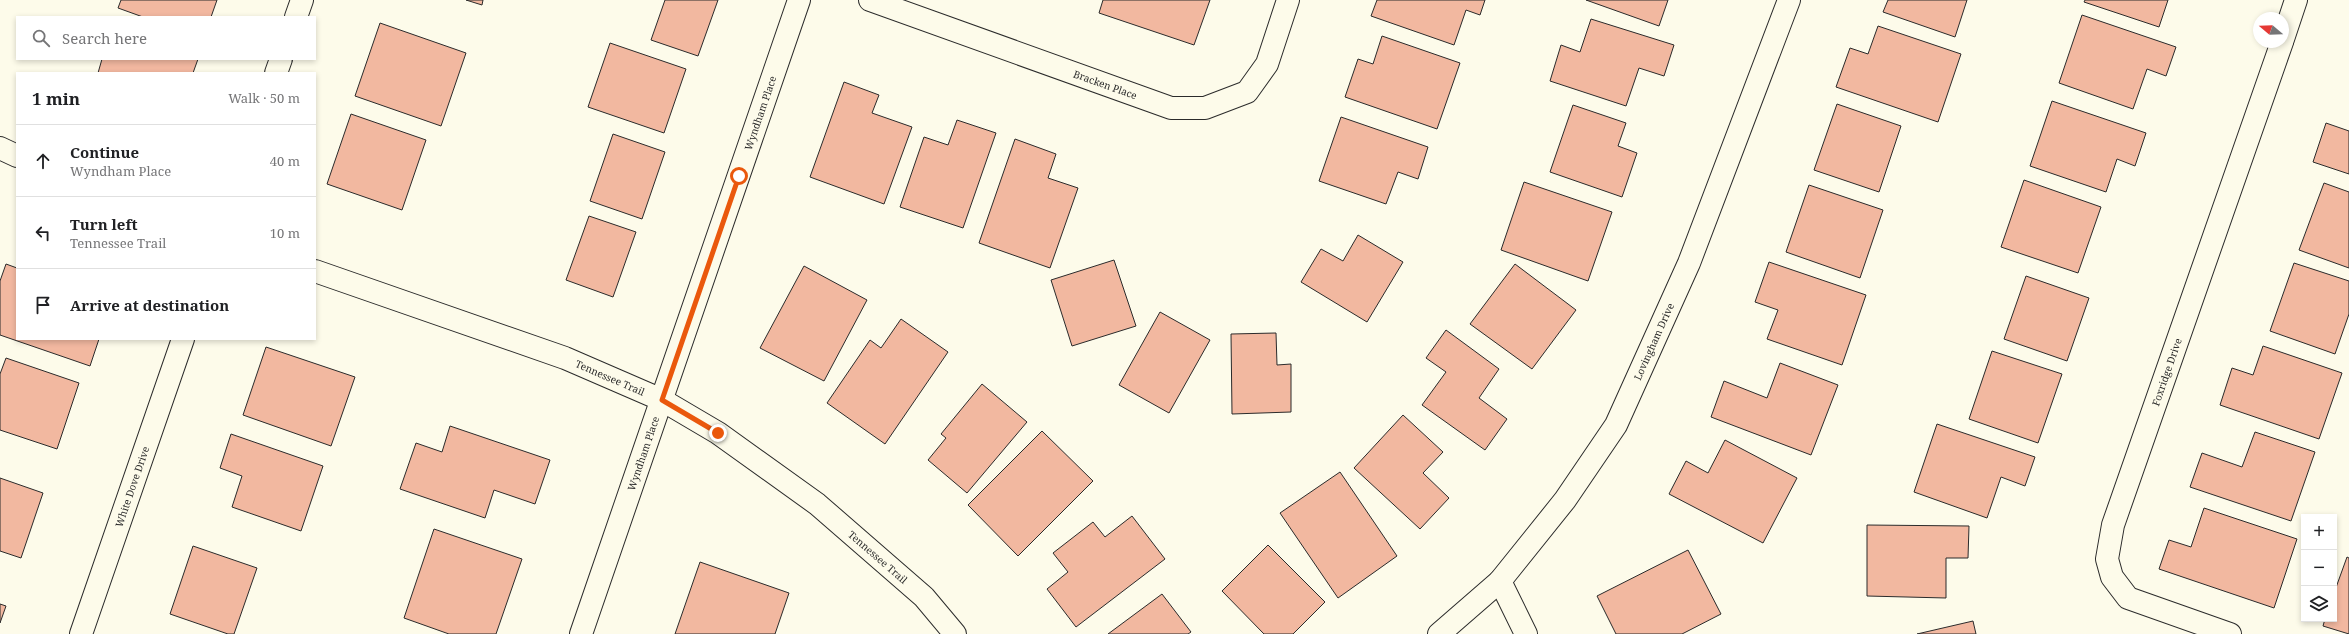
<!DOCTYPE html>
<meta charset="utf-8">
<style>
:root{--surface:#fff;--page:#f6f6f6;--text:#202124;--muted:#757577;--line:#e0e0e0}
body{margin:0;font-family:"Noto Serif",serif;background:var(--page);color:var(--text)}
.controls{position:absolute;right:12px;bottom:12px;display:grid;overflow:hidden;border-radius:0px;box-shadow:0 2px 6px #0003}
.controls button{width:36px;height:36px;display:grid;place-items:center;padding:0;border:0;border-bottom:1px solid var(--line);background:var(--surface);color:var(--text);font:20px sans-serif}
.compass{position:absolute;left:2253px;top:12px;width:36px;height:36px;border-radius:50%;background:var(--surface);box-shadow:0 2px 6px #0003;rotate:289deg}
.stop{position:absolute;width:12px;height:12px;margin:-9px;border:3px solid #ea580c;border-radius:50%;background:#fff}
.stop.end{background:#ea580c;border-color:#fff;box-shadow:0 1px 4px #0008}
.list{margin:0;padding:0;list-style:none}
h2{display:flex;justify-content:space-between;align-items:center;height:52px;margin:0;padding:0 16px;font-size:17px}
h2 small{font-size:13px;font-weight:400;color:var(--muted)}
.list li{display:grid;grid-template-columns:26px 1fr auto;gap:12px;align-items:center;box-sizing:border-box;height:72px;padding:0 16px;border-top:1px solid var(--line)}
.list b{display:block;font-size:15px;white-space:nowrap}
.list p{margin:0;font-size:13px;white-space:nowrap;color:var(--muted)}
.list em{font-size:13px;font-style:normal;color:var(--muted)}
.icon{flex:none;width:22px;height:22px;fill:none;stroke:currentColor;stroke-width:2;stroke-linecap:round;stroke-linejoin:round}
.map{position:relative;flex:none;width:2349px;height:634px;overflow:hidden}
.search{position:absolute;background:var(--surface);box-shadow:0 2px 6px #0003;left:16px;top:16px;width:300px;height:44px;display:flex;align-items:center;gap:10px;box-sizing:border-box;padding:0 14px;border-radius:0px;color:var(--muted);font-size:15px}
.panel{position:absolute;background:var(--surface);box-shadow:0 2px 6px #0003;left:16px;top:72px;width:300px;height:268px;border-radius:0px}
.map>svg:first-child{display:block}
.building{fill:#f2b8a0;stroke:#2b2b2b}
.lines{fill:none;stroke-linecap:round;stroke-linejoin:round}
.minor-casing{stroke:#2b2b2b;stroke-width:24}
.minor{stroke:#fdfbea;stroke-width:22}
.route{stroke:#ea580c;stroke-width:5}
.labels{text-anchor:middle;stroke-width:3;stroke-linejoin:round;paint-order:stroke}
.street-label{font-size:10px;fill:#2b2b2b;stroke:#fdfbea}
</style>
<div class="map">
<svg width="2349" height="634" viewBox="0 0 2349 634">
<rect width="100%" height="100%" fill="#fdfbea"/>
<path class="building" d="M121,0H217L211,17H143L118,8Z
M466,0H483L482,5Z
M665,0H718L698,56L651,40Z
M1103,0H1210L1194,45L1099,13Z
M1377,0H1485L1480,15L1466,10L1454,45L1371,16Z
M1586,0H1668L1659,26Z
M1888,0H1967L1955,37L1883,12Z
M2085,0H2168L2159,27L2084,2Z
M2082,15L2176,47L2166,76L2147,69L2133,109L2059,83Z
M1591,19L1674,45L1664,76L1639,68L1626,106L1550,81L1561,45L1580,52Z
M380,23L466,53L441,126L355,96Z
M1878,26L1961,54L1938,122L1836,87L1850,48L1868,54Z
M1382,36L1460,63L1437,129L1345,97L1358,59L1373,64Z
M610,43L686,69L664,133L588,107Z
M102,59H198L193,73H98Z
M844,82L879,95L872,113L912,127L884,204L810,177Z
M2052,101L2146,133L2135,166L2117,159L2106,192L2030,166Z
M1837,104L1901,126L1879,192L1814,170Z
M1573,105L1626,123L1618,146L1637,153L1622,197L1550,172Z
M351,114L426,140L402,210L327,184Z
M1341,117L1428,147L1418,179L1398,172L1386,204L1319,181Z
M957,120L996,133L963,228L900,207L924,137L948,145Z
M2326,123L2349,131V174L2313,162Z
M613,134L665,152L642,219L590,201Z
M1015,139L1056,154L1048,178L1078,188L1050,268L979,243Z
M2024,180L2101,207L2078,273L2001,247Z
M1524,182L1612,212L1588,281L1501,250Z
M2324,183L2349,192V268L2299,250Z
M1809,185L1883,210L1860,278L1786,252Z
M589,216L636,232L613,297L566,280Z
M1358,235L1403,262L1367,322L1301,282L1321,249L1343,261Z
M1114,260L1136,326L1072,346L1051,280Z
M1769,262L1866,295L1842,365L1767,339L1778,310L1755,302Z
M2294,263L2349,281V314L2335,354L2270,331Z
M6,264L17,268V339H99L90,366L0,335V281Z
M1515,264L1576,310L1532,369L1470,324Z
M804,266L867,300L824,381L760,348Z
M2026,276L2089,298L2067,361L2004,339Z
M1160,312L1210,340L1169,413L1119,385Z
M901,319L948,352L885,444L827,403L870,340L881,348Z
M1446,330L1499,369L1479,398L1507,419L1485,450L1422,405L1446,372L1426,358Z
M1276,333L1277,365L1291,364V412L1232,414L1231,334Z
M2263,346L2342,373L2319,439L2220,405L2232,368L2253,375Z
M266,347L355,377L331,446L243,415Z
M1992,351L2062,374L2038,443L1969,419Z
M6,358L79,383L57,449L0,430V374Z
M1780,363L1838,385L1811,455L1711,417L1724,381L1767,398Z
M982,384L1027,422L967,493L928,460L946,438L941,434Z
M1403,415L1443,452L1423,473L1449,498L1420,529L1354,468Z
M1937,424L2035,457L2025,486L2001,477L1987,518L1914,492Z
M450,426L550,460L535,504L494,490L485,518L400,489L416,443L442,452Z
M1042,431L1093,481L1018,556L968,505Z
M2255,432L2315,452L2291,521L2190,487L2202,453L2242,467Z
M231,434L323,466L301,531L232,507L242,476L220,468Z
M1725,440L1797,478L1763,543L1669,494L1686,461L1708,473Z
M1340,472L1397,556L1338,598L1280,513Z
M0,478L43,493L21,558L0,551Z
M2204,508L2297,539L2274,608L2159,569L2169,540L2191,547Z
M1132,516L1165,559L1076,627L1047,589L1068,572L1053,553L1093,522L1105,537Z
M1867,525L1969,526L1968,558H1946V598L1867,596Z
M434,529L522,559L496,634H449L404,618Z
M1268,545L1325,602L1293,634H1264L1222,591Z
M193,546L257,568L234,634H228L170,614Z
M1688,550L1721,614L1682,634H1616L1597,596Z
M2347,557L2349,558V634L2323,626L2325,619H2334V593Z
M700,562L789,593L775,634H675Z
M1162,594L1191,632L1188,634H1108Z
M0,604L6,606L0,623Z
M1973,621L1976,634H1917Z"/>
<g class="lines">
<defs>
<g id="minor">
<path id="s1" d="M870,0L1171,108H1205L1247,92L1267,64L1288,0"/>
<path d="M296,17L302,0"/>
<path d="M2283,39L2296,0"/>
<path d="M276,73L281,59"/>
<path d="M0,148L17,156"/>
<path id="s2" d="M315,271L565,358L662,400L718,433L817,504L924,597L955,634"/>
<path d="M1500,581L1526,634"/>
<path id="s3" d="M81,634L183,339"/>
<path id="s4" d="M581,634L799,0"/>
<path id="s5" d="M1439,634L1500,581L1565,500L1616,425L1689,263L1789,0"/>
<path id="s6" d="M2230,634L2128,598L2112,577L2107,559L2113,525L2282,42"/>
</g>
</defs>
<use href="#minor" class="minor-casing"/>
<use href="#minor" class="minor"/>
</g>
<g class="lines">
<path class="route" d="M718,433L662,400L739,176"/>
</g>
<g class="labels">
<g class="street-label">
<text dy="4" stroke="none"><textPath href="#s1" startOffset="250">Bracken Place</textPath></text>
<text dy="4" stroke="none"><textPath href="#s4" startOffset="551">Wyndham Place</textPath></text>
<text dy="4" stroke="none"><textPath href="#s5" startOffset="367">Lovingham Drive</textPath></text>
<text dy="4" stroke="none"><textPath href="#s6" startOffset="350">Foxridge Drive</textPath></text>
<text dy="4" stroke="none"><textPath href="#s2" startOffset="314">Tennessee Trail</textPath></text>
<text dy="4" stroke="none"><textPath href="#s4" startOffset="191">Wyndham Place</textPath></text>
<text dy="4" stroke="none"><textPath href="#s3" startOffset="156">White Dove Drive</textPath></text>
<text dy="4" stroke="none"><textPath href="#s2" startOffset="638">Tennessee Trail</textPath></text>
</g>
</g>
</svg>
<div class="controls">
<button>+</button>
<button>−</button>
<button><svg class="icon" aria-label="layers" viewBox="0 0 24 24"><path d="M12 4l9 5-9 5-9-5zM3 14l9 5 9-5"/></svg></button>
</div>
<svg class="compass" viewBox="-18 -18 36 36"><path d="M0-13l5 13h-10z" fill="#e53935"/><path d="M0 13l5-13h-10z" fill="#757577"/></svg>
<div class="stop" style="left:739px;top:176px"></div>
<div class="stop end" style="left:718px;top:433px"></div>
<div class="search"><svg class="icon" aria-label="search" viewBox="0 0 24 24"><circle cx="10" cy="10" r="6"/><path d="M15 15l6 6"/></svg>Search here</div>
<section class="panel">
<h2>1 min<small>Walk · 50 m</small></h2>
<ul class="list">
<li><svg class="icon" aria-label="ahead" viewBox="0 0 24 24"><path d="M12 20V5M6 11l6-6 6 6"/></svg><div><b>Continue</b><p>Wyndham Place</p></div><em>40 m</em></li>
<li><svg class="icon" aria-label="left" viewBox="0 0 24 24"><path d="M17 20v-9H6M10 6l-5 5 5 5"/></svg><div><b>Turn left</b><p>Tennessee Trail</p></div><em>10 m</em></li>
<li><svg class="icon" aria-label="arrive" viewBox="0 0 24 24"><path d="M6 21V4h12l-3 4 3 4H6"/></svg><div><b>Arrive at destination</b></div></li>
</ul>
</section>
</div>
